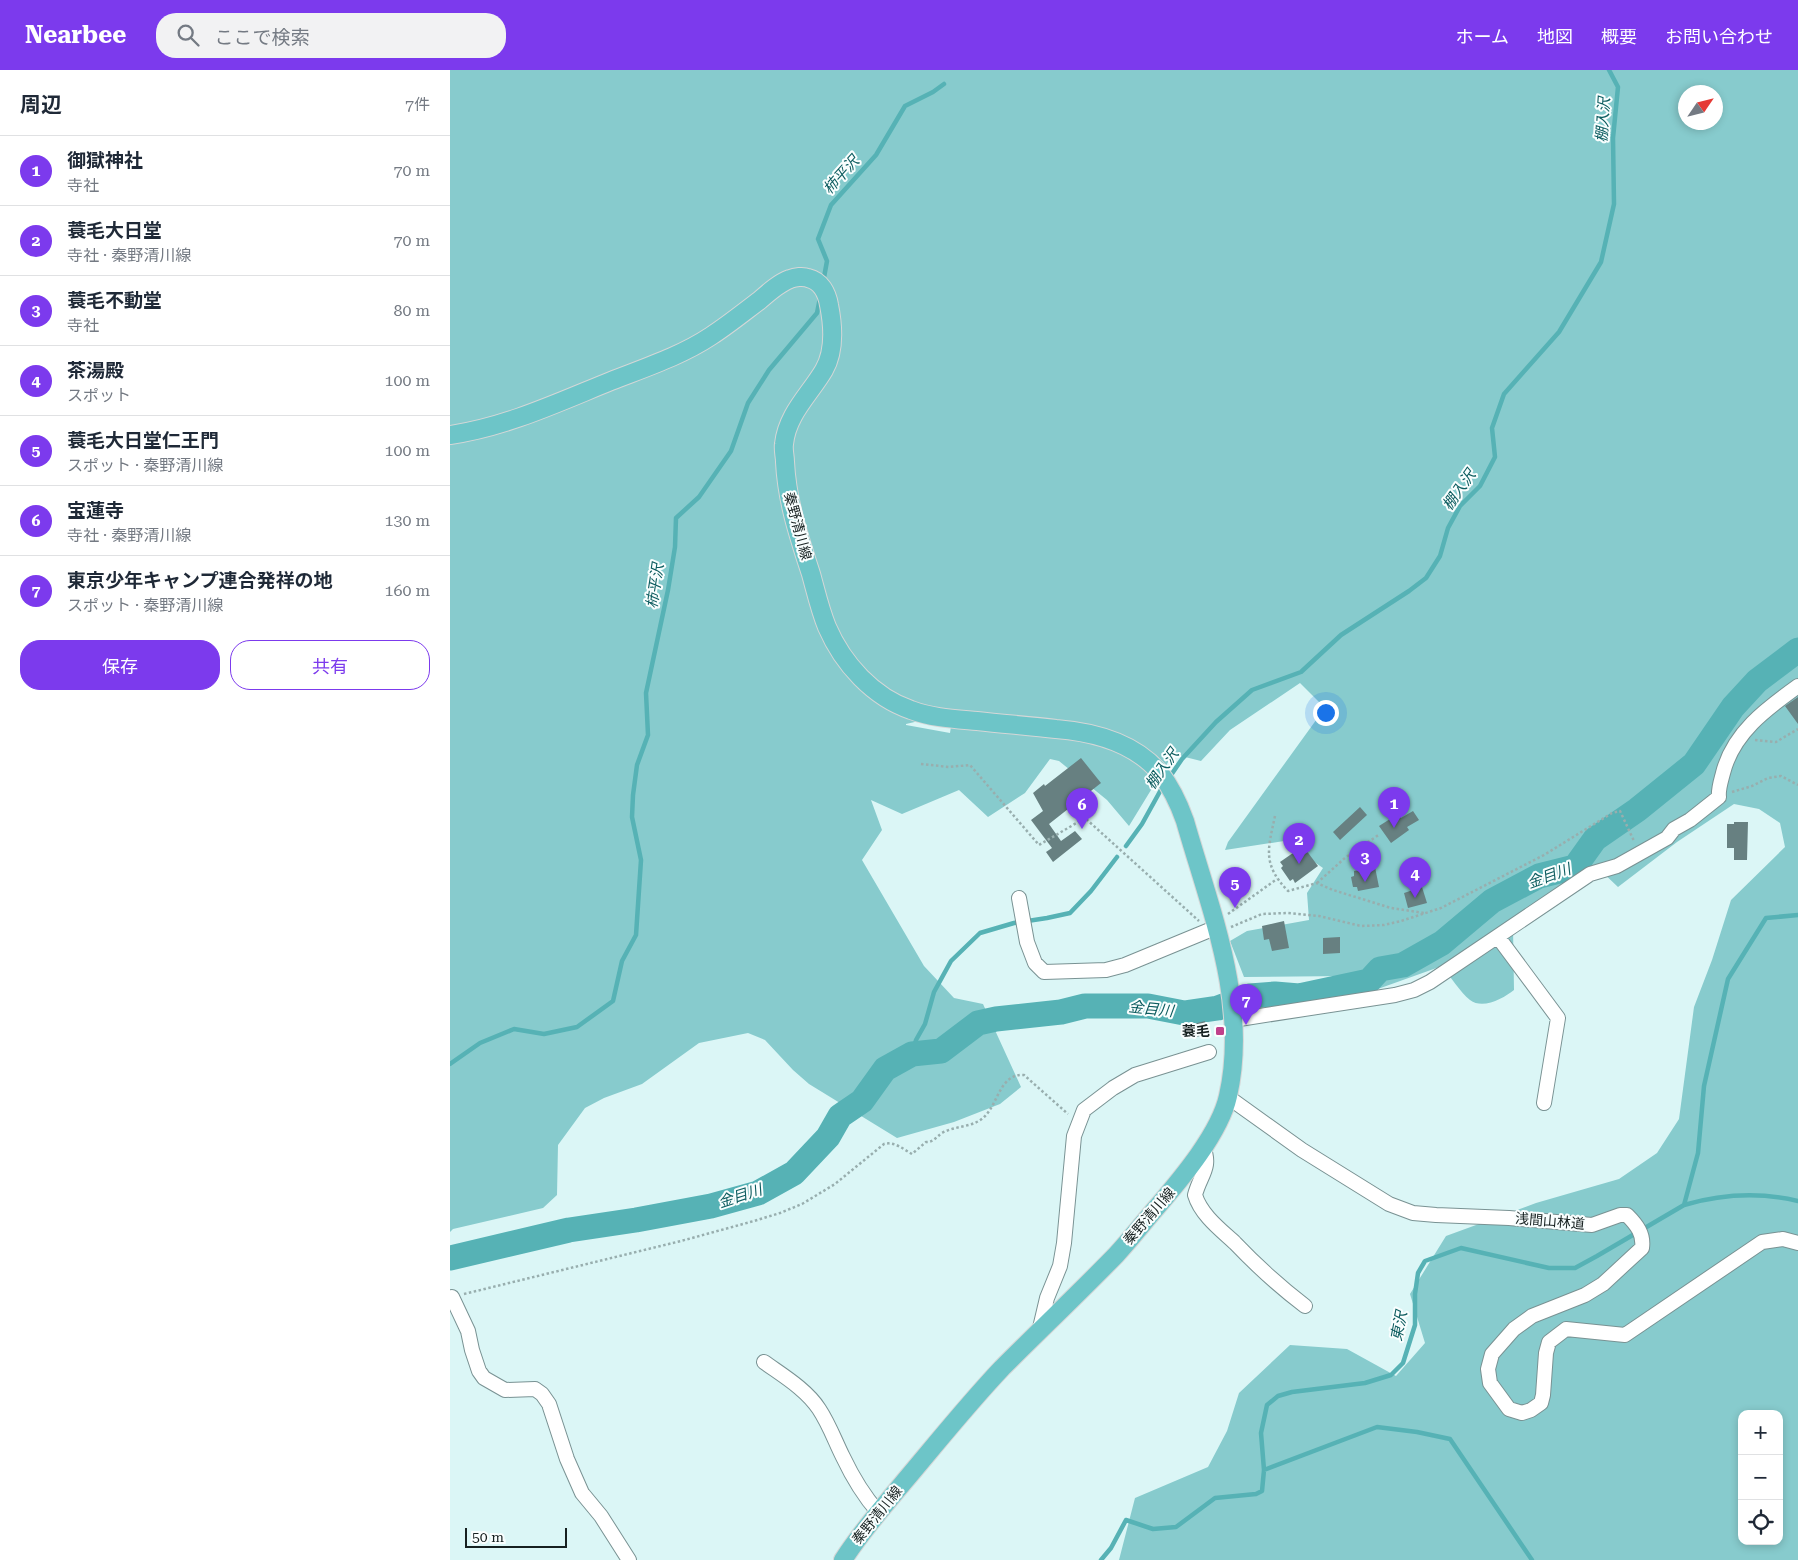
<!DOCTYPE html>
<html lang="ja">
<meta charset="utf-8">
<style>
:root{--surface:#fff;--page:#f2f2f3;--text:#1f2937;--muted:#747a83;--line:#e0e1e3;--accent:#7c3aed}
body{margin:0;font-family:"Roboto Serif","Noto Sans JP",serif;background:var(--page);color:var(--text)}
.controls{position:absolute;right:15px;bottom:15px;display:grid;overflow:hidden;border-radius:10px;box-shadow:0 2px 8px #0003}
.controls button{width:45px;height:45px;display:grid;place-items:center;padding:0;border:0;border-bottom:1px solid var(--line);background:var(--surface);color:var(--text);font:25px sans-serif}
.compass{position:absolute;left:1228px;top:15px;width:45px;height:45px;border-radius:50%;background:var(--surface);box-shadow:0 2px 8px #0003;rotate:55deg}
.scale{position:absolute;left:15px;bottom:12px;width:102px;box-sizing:border-box;padding-left:5px;border:2px solid #162020;border-top:0;font-size:14px;line-height:18px;white-space:nowrap;color:#162020;-webkit-text-stroke:4px #f9fefe;paint-order:stroke}
.you{position:absolute;left:875px;top:642px;width:18px;height:18px;margin:-12px;border:4px solid #fff;border-radius:50%;background:#1a73e8;box-shadow:0 0 0 8px #1a73e833}
.badge{display:grid;place-items:center;width:32px;height:32px;border-radius:50%;background:var(--accent);color:#fff;font-size:16px;font-weight:700}
.pin{position:absolute;translate:-50% -41px;filter:drop-shadow(0 1px 2px #0008)}
.pin::after{content:'';position:absolute;top:26px;width:18px;height:15px;background:inherit;clip-path:polygon(0 0,100% 0,50% 100%)}
.list{margin:0;padding:0;list-style:none}
h2{display:flex;justify-content:space-between;align-items:center;height:65px;margin:0;padding:0 20px;font-size:21px}
h2 small{font-size:16px;font-weight:400;color:var(--muted)}
.list li{display:grid;grid-template-columns:32px 1fr auto;gap:15px;align-items:center;box-sizing:border-box;height:70px;padding:0 20px;border-top:1px solid var(--line)}
.list b{display:block;font-size:19px;white-space:nowrap}
.list p{margin:0;font-size:16px;white-space:nowrap;color:var(--muted)}
.list em{font-size:16px;font-style:normal;color:var(--muted)}
.actions{display:flex;gap:10px;padding:15px 20px}
.actions a{flex:1;padding:11px 0;border:1px solid var(--accent);border-radius:20px;text-align:center;font-size:18px;color:var(--accent)}
.actions .main{background:var(--accent);color:#fff}
.icon{flex:none;width:28px;height:28px;fill:none;stroke:currentColor;stroke-width:2;stroke-linecap:round;stroke-linejoin:round}
.map{position:relative;flex:none;width:1348px;height:1490px;overflow:hidden}
header{display:flex;align-items:center;gap:30px;box-sizing:border-box;height:70px;padding:0 25px;background:var(--accent);color:#fff}
header strong{font-size:24px}
nav{display:flex;gap:28px;margin-inline-start:auto;font-size:18px}
.search{width:350px;height:45px;background:var(--page);display:flex;align-items:center;gap:12px;box-sizing:border-box;padding:0 18px;border-radius:20px;color:var(--muted);font-size:19px}
main{display:flex}
aside{flex:1;background:var(--surface)}
.map>svg:first-child{display:block}
.green{fill:#87cbcd;fill-rule:evenodd}
.lines{fill:none;stroke-linecap:round;stroke-linejoin:round}
.stream{stroke:#56b2b5;stroke-width:4.5}
.river{stroke:#56b2b5;stroke-width:25}
.building{fill:#678081}
.minor-casing{stroke:#799293;stroke-width:16}
.major-casing{stroke:#d5d7d7;stroke-width:20}
.path{stroke:#98aeae;stroke-width:2.5;stroke-dasharray:2.5 2.5;stroke-linecap:butt}
.minor{stroke:#fff;stroke-width:14}
.major{stroke:#6dc5c8;stroke-width:18}
.poi-dot{fill:#c0408b;stroke:#f9fefe;stroke-width:2}
.labels{text-anchor:middle;stroke-width:4;stroke-linejoin:round;paint-order:stroke}
.street-label{font-size:14px;fill:#162020;stroke:#f9fefe}
.poi-label{font-size:14px;font-weight:bold;fill:#162020;stroke:#f9fefe;text-anchor:end}
.water-label{font-size:15px;font-style:italic;fill:#0c5c5f;stroke:#f9fefe}
</style>
<header>
<strong>Nearbee</strong>
<div class="search"><svg class="icon" aria-label="search" viewBox="0 0 24 24"><circle cx="10" cy="10" r="6"/><path d="M15 15l6 6"/></svg>ここで検索</div>
<nav><a>ホーム</a><a>地図</a><a>概要</a><a>お問い合わせ</a></nav>
</header>
<main>
<aside>
<h2>周辺<small>7件</small></h2>
<ul class="list">
<li><span class="badge">1</span><div><b>御獄神社</b><p>寺社</p></div><em>70 m</em></li>
<li><span class="badge">2</span><div><b>蓑毛大日堂</b><p>寺社 · 秦野清川線</p></div><em>70 m</em></li>
<li><span class="badge">3</span><div><b>蓑毛不動堂</b><p>寺社</p></div><em>80 m</em></li>
<li><span class="badge">4</span><div><b>茶湯殿</b><p>スポット</p></div><em>100 m</em></li>
<li><span class="badge">5</span><div><b>蓑毛大日堂仁王門</b><p>スポット · 秦野清川線</p></div><em>100 m</em></li>
<li><span class="badge">6</span><div><b>宝蓮寺</b><p>寺社 · 秦野清川線</p></div><em>130 m</em></li>
<li><span class="badge">7</span><div><b>東京少年キャンプ連合発祥の地</b><p>スポット · 秦野清川線</p></div><em>160 m</em></li>
</ul>
<div class="actions"><a class="main">保存</a><a>共有</a></div>
</aside>
<div class="map">
<svg width="1348" height="1490" viewBox="0 0 1348 1490">
<rect width="100%" height="100%" fill="#dbf6f6"/>
<path class="green" d="M0,0H1348V1490H669L685,1428L758,1397L777,1361L789,1323L840,1275L897,1279L946,1306L975,1273L960,1224L996,1166L1086,1133L1169,1109L1207,1083L1229,1049L1244,937L1262,890L1281,830L1335,777L1330,753L1309,739L1284,734L1227,772L1168,817L1149,799L1063,858L1064,920C1054,928 1033,940 1020,930C1010,922 1000,906 992,896L925,920L896,906L794,907L780,871L797,861L859,850L857,823L873,798L834,771L775,780L778,772L869,646V632L850,613L780,660L751,691L723,684L679,756L657,730L609,691L600,689L575,723L538,747L509,720L452,744L421,730L432,760L412,790L474,896L504,928L533,934L571,1017L550,1034L504,1052L447,1068L359,1014L343,1000L315,970L298,963L249,973L192,1014L154,1028L135,1038L108,1075L107,1125L93,1138L3,1159L0,1162ZM1236,22H1266V52H1236ZM503,643L500,663L456,655V654ZM1292,1344H1329V1471H1292Z"/>
<g class="lines">
<path class="stream" d="M373,213L377,191L368,169L381,135L426,85L455,36L483,22L494,14
M719,708L732,689L766,652L802,620L851,602L891,565L959,521L976,508L990,486L998,458L1010,436L1030,416L1045,387L1042,358L1054,324L1109,262L1151,192L1164,134L1163,68L1168,17L1159,0
M676,776L692,754L713,716
M462,984L466,970L475,954L484,922L501,891L530,863L564,853L597,848L620,843L641,821L667,787
M0,994L30,973L64,959L94,964L127,957L163,931L172,891L186,865L191,790L182,747L183,725L187,695L198,665L196,623L218,520L225,477L226,448L249,427L281,381L298,333L319,300L367,243L370,228
M1234,1135L1248,1083L1254,1016L1278,909L1316,848L1348,845
M814,1400L927,1357L967,1362L1000,1369L1082,1490
M651,1490L661,1478L676,1450L703,1459L726,1457L765,1428L806,1424L812,1421L814,1400L811,1363L817,1335L828,1326L842,1322L915,1313L941,1305L953,1293L965,1255V1224L968,1203L975,1191L1011,1178L1099,1198H1125L1147,1186L1234,1135C1272,1124 1310,1122 1348,1131"/>
<path class="river" d="M0,1188L119,1160L186,1150L261,1136L308,1123L344,1103L378,1067L390,1046L412,1031L435,999L462,984L491,981L528,953L546,949L611,942L635,936H698L734,943L768,938L800,926L825,924L849,926L919,911L930,899L953,895L992,873L1042,831L1089,806L1125,797L1145,769L1187,740L1244,694L1283,637L1307,611L1348,580"/>
</g>
<path class="building" d="M1348,627V654L1335,636Z
M631,688L651,713L599,754L611,771L625,761L632,769L603,792L596,782L602,778L581,750L593,741L583,723L594,714L595,716Z
M910,737L917,745L890,770L883,762Z
M963,741L969,750L957,757L959,760L941,773L929,756L948,744L951,748Z
M1284,752H1298L1297,790H1284V778H1277V754H1284Z
M853,776L868,796L845,813L843,809L840,811L831,798L833,796L830,792Z
M925,797L929,817L908,821L907,817H903L901,807L904,806V801Z
M972,817L977,833L958,838L954,823Z
M834,851L839,878L822,881L819,869L814,870L812,856Z
M890,867V883L873,884V868Z
M755,951L757,965L745,967L743,954Z"/>
<g class="lines">
<defs>
<path id="minor" d="M569,828L577,872L585,893L594,902L656,900L675,895L767,857
M1048,867L1108,948L1094,1033
M783,950L945,925L964,920L980,912L1140,804L1167,796L1217,768L1224,759L1240,750L1269,727C1268,719 1271,711 1273,703C1283,663 1316,639 1348,616
M778,1027L852,1080L939,1134L963,1143L986,1145L1059,1148L1142,1155L1170,1145H1177C1187,1155 1194,1164 1192,1178L1153,1214L1135,1225L1082,1246L1064,1259L1042,1284L1038,1299L1040,1313L1059,1339L1072,1343L1081,1340L1091,1333L1093,1325L1096,1283L1099,1272L1116,1259L1175,1265L1312,1172L1333,1169L1348,1173
M753,1077C762,1098 750,1105 745,1125C751,1145 771,1160 785,1173C807,1196 830,1217 855,1236
M2,1227L18,1261L22,1280L29,1301L34,1308L55,1320L85,1319L92,1324L99,1334L117,1389L132,1423L151,1446L179,1490
M589,1262L597,1228L610,1196L614,1173L624,1066L634,1040L663,1018L685,1005L759,982
M314,1292C332,1305 356,1319 369,1339C379,1354 385,1371 393,1387C402,1406 414,1426 428,1442"/>
<path id="major" d="M0,365C56,357 109,332 161,311C194,298 231,286 261,266C278,255 294,242 310,230C319,222 329,213 340,209C345,207 353,206 358,208C371,211 377,223 379,235C383,255 385,281 374,300C360,324 337,344 334,374C333,380 335,386 335,392C337,432 349,467 361,504C366,522 370,540 377,557C393,594 423,627 461,640C482,648 505,649 527,651C554,654 580,656 606,659C644,662 684,672 710,703C721,717 729,734 735,751C760,839 799,933 778,1026C770,1063 731,1109 707,1137C693,1153 680,1170 666,1185C629,1223 590,1260 552,1298C517,1335 486,1374 453,1413C432,1438 411,1462 393,1490"/>
</defs>
<use href="#minor" class="minor-casing"/>
<use href="#major" class="major-casing"/>
<path class="path" d="M1305,670L1326,672L1348,659
M471,694L499,697L520,695L589,775L635,748L749,851
M1282,722L1302,716L1318,708L1331,706L1348,715
M825,746C818,779 812,794 838,821L867,813L883,820L941,838L974,843
M867,813L896,787L930,764
M778,844L827,809
M781,857L812,844L838,843L869,846L911,856L934,855L951,851L991,838L1094,785L1162,743L1170,741L1184,771
M14,1224L231,1171L304,1151L330,1143L352,1134L385,1114L434,1074C444,1071 453,1079 462,1084L476,1072C484,1072 486,1067 492,1063C506,1055 525,1058 536,1045C548,1032 551,1003 574,1005L618,1044"/>
<use href="#minor" class="minor"/>
<use href="#major" class="major"/>
</g>
<rect class="poi-dot" x="765" y="956" width="10" height="10" rx="2.5"/>
<g class="labels">
<g class="street-label">
<text transform="translate(348 456) rotate(75)" y="5">秦野清川線</text>
<text transform="translate(699 1146) rotate(-49)" y="5">秦野清川線</text>
<text transform="translate(1100 1151) rotate(5)" y="5">浅間山林道</text>
<text transform="translate(427 1445) rotate(-51)" y="5">秦野清川線</text>
</g>
<g class="poi-label">
<text x="760" y="966">蓑毛</text>
</g>
<g class="water-label">
<text transform="translate(1153 50) rotate(-86)" y="5">棚入沢</text>
<text transform="translate(391 105) rotate(-48)" y="5">柿平沢</text>
<text transform="translate(1009 420) rotate(-55)" y="5">棚入沢</text>
<text transform="translate(205 516) rotate(-81)" y="5">柿平沢</text>
<text transform="translate(712 699) rotate(-55)" y="5">棚入沢</text>
<text transform="translate(1099 806) rotate(-20)" y="5">金目川</text>
<text transform="translate(701 939) rotate(6)" y="5">金目川</text>
<text transform="translate(290 1126) rotate(-18)" y="5">金目川</text>
<text transform="translate(949 1256) rotate(-79)" y="5">東沢</text>
</g>
</g>
</svg>
<div class="controls">
<button>+</button>
<button>−</button>
<button><svg class="icon" aria-label="locate" viewBox="0 0 24 24"><circle cx="12" cy="12" r="6"/><path d="M12 2v4M12 18v4M2 12h4M18 12h4"/></svg></button>
</div>
<svg class="compass" viewBox="-18 -18 36 36"><path d="M0-13l5 13h-10z" fill="#e53935"/><path d="M0 13l5-13h-10z" fill="#747a83"/></svg>
<div class="scale">50 m</div>
<div class="you"></div>
<div class="pin badge" style="left:944px;top:758px">1</div>
<div class="pin badge" style="left:849px;top:794px">2</div>
<div class="pin badge" style="left:915px;top:812px">3</div>
<div class="pin badge" style="left:965px;top:828px">4</div>
<div class="pin badge" style="left:785px;top:838px">5</div>
<div class="pin badge" style="left:632px;top:759px">6</div>
<div class="pin badge" style="left:796px;top:955px">7</div>
</div>
</main>
